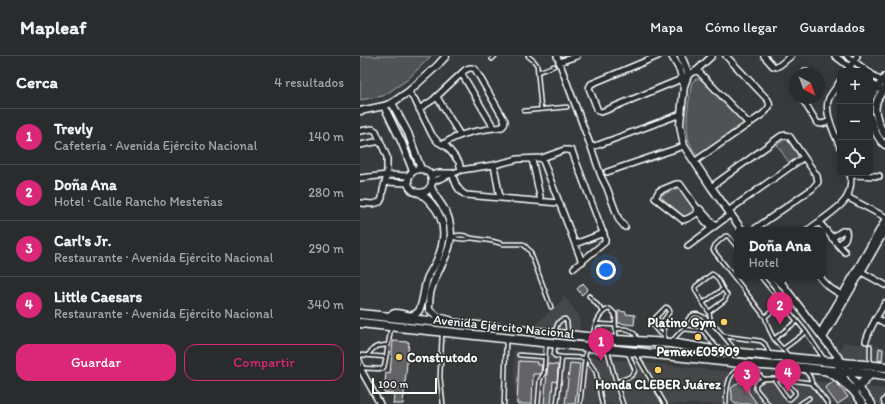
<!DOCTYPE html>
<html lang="es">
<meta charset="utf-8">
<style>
:root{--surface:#292c2c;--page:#353838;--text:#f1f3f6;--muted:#a5a7a9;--line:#454848;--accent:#db2777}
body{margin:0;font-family:Itim,sans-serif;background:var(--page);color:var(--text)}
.controls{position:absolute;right:12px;top:12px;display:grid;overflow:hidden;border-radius:8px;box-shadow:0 2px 10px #0003}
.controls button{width:36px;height:36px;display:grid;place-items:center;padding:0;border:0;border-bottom:1px solid var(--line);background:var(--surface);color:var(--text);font:20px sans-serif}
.compass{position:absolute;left:429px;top:12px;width:36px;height:36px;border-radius:50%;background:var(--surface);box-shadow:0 2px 10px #0003;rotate:139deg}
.scale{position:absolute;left:12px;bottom:10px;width:65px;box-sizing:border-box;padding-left:4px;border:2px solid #fff;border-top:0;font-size:11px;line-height:14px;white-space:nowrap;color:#fff;-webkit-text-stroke:3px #2a2d2e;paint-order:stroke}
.you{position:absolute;left:246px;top:214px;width:14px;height:14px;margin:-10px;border:3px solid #fff;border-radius:50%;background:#1a73e8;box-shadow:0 0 0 6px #1a73e833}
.badge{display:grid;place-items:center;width:26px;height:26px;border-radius:50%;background:var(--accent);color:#fff;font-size:13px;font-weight:700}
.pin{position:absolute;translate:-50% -33px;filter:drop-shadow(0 1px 2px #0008)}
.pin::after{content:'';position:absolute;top:21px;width:14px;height:12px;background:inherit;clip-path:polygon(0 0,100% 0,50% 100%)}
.popup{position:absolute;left:374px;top:171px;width:92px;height:52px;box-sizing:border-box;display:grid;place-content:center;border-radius:8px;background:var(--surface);filter:drop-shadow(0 1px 3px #0005);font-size:13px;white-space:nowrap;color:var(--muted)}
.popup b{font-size:15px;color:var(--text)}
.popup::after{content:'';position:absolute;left:50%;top:100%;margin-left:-8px;border:8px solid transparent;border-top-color:var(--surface)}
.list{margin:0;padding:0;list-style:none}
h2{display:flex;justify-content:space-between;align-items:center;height:52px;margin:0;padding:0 16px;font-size:17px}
h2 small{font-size:13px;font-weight:400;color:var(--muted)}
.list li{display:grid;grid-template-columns:26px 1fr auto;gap:12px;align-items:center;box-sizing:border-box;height:56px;padding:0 16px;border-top:1px solid var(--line)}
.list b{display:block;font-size:15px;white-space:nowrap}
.list p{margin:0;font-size:13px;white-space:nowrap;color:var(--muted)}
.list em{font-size:13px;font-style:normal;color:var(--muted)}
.actions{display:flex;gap:8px;padding:12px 16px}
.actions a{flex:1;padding:9px 0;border:1px solid var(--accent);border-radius:12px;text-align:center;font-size:14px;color:var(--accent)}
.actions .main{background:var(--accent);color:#fff}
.icon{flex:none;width:22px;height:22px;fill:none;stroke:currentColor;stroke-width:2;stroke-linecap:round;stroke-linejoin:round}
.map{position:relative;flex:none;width:525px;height:348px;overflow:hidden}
header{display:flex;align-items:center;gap:24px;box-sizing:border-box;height:56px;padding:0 20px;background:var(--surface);border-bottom:1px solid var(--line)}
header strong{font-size:19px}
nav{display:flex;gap:22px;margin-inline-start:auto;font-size:14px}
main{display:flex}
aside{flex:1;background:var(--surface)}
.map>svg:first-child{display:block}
.built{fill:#444748}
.green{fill:#505354;stroke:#a8a9aa}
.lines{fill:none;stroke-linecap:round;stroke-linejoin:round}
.stream{stroke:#adaeaf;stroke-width:1.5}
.building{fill:#636465;stroke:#fff}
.service-casing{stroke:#fff;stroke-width:5.5}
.minor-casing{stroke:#fff;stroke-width:8}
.tertiary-casing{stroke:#fff;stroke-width:9}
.primary-casing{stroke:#fff;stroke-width:11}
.service{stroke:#2a2d2e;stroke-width:2.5}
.minor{stroke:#2a2d2e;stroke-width:5}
.tertiary{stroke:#2a2d2e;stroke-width:6}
.primary{stroke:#2a2d2e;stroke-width:8}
.poi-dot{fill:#ffd166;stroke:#2a2d2e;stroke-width:1.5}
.labels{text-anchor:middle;stroke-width:3;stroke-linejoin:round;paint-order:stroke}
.poi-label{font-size:13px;font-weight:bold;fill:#fff;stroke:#2a2d2e}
.street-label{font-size:13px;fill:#fff;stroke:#2a2d2e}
</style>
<header>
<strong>Mapleaf</strong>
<nav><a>Mapa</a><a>Cómo llegar</a><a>Guardados</a></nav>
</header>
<main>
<aside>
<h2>Cerca<small>4 resultados</small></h2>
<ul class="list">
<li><span class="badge">1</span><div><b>Trevly</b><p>Cafetería · Avenida Ejército Nacional</p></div><em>140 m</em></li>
<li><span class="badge">2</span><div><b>Doña Ana</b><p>Hotel · Calle Rancho Mesteñas</p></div><em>280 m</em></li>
<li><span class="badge">3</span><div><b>Carl's Jr.</b><p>Restaurante · Avenida Ejército Nacional</p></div><em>290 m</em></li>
<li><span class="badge">4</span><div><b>Little Caesars</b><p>Restaurante · Avenida Ejército Nacional</p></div><em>340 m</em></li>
</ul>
<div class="actions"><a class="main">Guardar</a><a>Compartir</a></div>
</aside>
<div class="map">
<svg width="525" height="348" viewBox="0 0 525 348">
<rect width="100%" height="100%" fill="#373a3b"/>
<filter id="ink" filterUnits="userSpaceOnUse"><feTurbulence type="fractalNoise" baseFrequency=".025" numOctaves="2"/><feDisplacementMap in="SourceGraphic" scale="8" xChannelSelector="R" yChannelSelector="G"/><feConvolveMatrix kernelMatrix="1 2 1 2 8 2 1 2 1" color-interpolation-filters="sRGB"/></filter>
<g filter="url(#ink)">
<path class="built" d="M205,241L220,261L219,275L174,270Z
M484,286L497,288L525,291V308L500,306L481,302L477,297Z
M154,295L230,301L484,328L500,348H155Z
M503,330L525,333V348H516Z"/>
<path class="green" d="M0,0H71L47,24L23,40L0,44Z
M336,23H339L344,26L383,66L382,70L339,101C334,95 329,88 328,81C325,65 329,46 331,30L332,26Z
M425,83L427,84L438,99V101L430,108L417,89Z
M318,132L320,133L334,151C333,155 328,160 323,160L302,142V139Z"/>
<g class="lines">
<path class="stream" d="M513,55C511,49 513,44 516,38
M517,71L525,84"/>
</g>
<path class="building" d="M223,227L228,233L222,239L217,233Z
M258,255L266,256V258L275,259L274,269L258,267Z
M33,285L49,286L43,348H33L34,338L24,337L26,316L30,317Z
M519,292L523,293L522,305L518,304Z
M159,305L177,306V309H182L181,316L180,318H173L172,348H157Z
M210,307L220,308L215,348H205Z
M188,308L198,309V313L197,326L193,325L191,348H184Z
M383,323L389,332L388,335L397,348H375L372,344V338L371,332Z
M474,325L478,329L488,341L478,348H477L465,332Z"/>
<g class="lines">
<defs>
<path id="service" d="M168,0L174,5L177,9L181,53
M132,3L135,0
M178,16L194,10
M164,55L207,51
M92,181C97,183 105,184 111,182L132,185L143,188H163L170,195L191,251
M92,181C98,178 105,179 111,182
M377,191L368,180H365L355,189L353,194L405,261L409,273L414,283L428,299
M400,220L446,276L464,303
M229,240L243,255
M343,247L336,235L335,232L336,230L352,218C358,220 360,228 363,233
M349,256L365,244L367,239L363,233L343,247L349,256L351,266
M296,261L306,251L308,252L310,255L301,268L304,274V284
M405,261L421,247
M237,268L255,269
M301,268L296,261L291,267L299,277L304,278
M256,273C266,272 275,273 277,284
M324,273C325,269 327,263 331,260C343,250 368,286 375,294
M195,276C197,270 197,264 205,263L207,266L208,277
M82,278L80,321L83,348
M233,279C234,270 240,254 250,253L255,258L256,282
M364,280L401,285L405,288L409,297
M414,283L436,266
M311,286L321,275L324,273L343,275L357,292
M195,290L194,299L195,300L202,301
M423,293L446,276
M248,296L258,333L263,348
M276,298L305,348
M8,299C14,290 17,290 28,289
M159,299L185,301
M0,300L1,299L26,301L31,272
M0,303L3,312
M510,307V290
M392,310L403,323
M0,312L22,313L24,311L26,301
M445,315C449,318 451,321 452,327L468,348
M414,323L428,343H430L435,338V336L425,324
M256,326C263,323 273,322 275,314L268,297
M144,348L146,285
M178,348L180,324L184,317L186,289
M197,348L202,301L226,302L236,316L242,348
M220,348L226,293
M366,348C366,338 367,313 381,314C387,314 392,318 399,319
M408,348L396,333C395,328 397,326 402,324C409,320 442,326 452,327
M440,348L449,342
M524,348L523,345L525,342"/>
<path id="minor" d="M197,0L231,91L238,89L321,58
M298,0L231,28L229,32L238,55L241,56L244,55L319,24L337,14L352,0
M404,0L413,10L416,11L420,9L431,0
M475,0L495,15
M487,0L507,15
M199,6L217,0
M337,14L389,68
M487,15L497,0
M510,17L525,28
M102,18L134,72
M444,18L445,15
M480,25C477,31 472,36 469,42C463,56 475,78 480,91
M510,26L521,34
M48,36L55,44L72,79L78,86L87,91L99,106L101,114
M77,41L100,79
M442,42L457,67L462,68L470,65
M59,53L73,44L105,14C109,12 111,11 115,13L145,65L144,69L142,71C120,74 102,76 83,88
M0,75L12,73L16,75L27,101V119L23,134L22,142L20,146L13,148L0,147
M0,89L20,85
M231,91L241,120L247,132L259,164L265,171
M182,102L222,206
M172,103L181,145
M334,106L403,58C407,54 412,50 408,44L366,0
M134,109L140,142
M247,116L324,90
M92,117C95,126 97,135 106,139L199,147
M71,119L80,117H91
M490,119L519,120
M0,122L27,119L49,120
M25,126L48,127
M72,126L101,114L134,109L158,103L182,102L204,94H208L212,95L245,182V186L214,212
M351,131L421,80L426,79L430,81L457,120L458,126L452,133L393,174
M487,141L525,161
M340,153L355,170
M341,154C336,158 329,163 323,164L295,142L299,135L316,128H320L337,152L338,156L351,173
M368,155L444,101
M459,166L481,192L485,196
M448,174C458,166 478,154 485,144C490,138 492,125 490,117
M472,182L482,175H486C488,182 483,186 478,189
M215,188L244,177
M328,190L371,158
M498,214L525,229
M459,220C468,232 473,234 486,241
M516,262L525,267
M506,285C510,271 518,259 525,247
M0,312L20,348"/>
<path id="tertiary" d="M312,0L320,14L324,30
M321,0L327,14L328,19L324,30L321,58L320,69L324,90L351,131L382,174
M525,32C522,37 516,43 516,49C514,58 520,72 525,79
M510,42L525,21
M32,47L48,77L61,113
M24,50L42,87L53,115
M0,55L24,50L32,47L48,36L77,10L86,0
M510,61C514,71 516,82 525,89
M48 125a12 12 0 1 1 24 0a12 12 0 1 1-24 0Z
M71,131C75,143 86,151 89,164C97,194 78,208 71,234C69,240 69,247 69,253L78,261L90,264
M416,220L463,282L483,307L499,332L512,348
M26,261C29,260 32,258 35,257C43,257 51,263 58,256C63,251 64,231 67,223C69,217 74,211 77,204C86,184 87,164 71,147C68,143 64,140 60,137
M460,278L525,165
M463,282L525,174
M476,303C480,320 493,335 503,348"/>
<path id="primary" d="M0,258L257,284L310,287L359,295L525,311
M0,267L390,308L444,312L481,316H494L525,320
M469,316L476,320L492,333
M499,332L502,327L510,318"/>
</defs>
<use href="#service" class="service-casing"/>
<use href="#minor" class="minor-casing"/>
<use href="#tertiary" class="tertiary-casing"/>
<use href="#primary" class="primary-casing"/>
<use href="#service" class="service"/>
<use href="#minor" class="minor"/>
<use href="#tertiary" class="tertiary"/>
<use href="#primary" class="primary"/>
</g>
</g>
<g class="poi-dot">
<circle cx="364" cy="266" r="4"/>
<circle cx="338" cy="281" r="4"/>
<circle cx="39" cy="301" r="4"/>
<circle cx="298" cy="314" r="4"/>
</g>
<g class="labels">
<g class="poi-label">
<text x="356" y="271" text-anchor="end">Platino Gym</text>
<text x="338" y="300">Pemex E05909</text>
<text x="47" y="306" text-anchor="start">Construtodo</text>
<text x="298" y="333">Honda CLEBER Juárez</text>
</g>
<g class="street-label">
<text transform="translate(144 270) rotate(6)" y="5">Avenida Ejército Nacional</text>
</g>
</g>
</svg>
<div class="controls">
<button>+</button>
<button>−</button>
<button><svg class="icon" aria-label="locate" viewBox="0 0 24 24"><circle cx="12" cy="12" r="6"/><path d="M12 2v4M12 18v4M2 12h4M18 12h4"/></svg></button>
</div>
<svg class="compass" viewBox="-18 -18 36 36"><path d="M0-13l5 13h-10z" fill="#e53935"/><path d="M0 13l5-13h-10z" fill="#a5a7a9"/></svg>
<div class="scale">100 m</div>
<div class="you"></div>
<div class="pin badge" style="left:241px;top:305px">1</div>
<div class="pin badge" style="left:420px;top:269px">2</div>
<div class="popup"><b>Doña Ana</b>Hotel</div>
<div class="pin badge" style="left:387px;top:338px">3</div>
<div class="pin badge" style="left:428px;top:336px">4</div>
</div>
</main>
